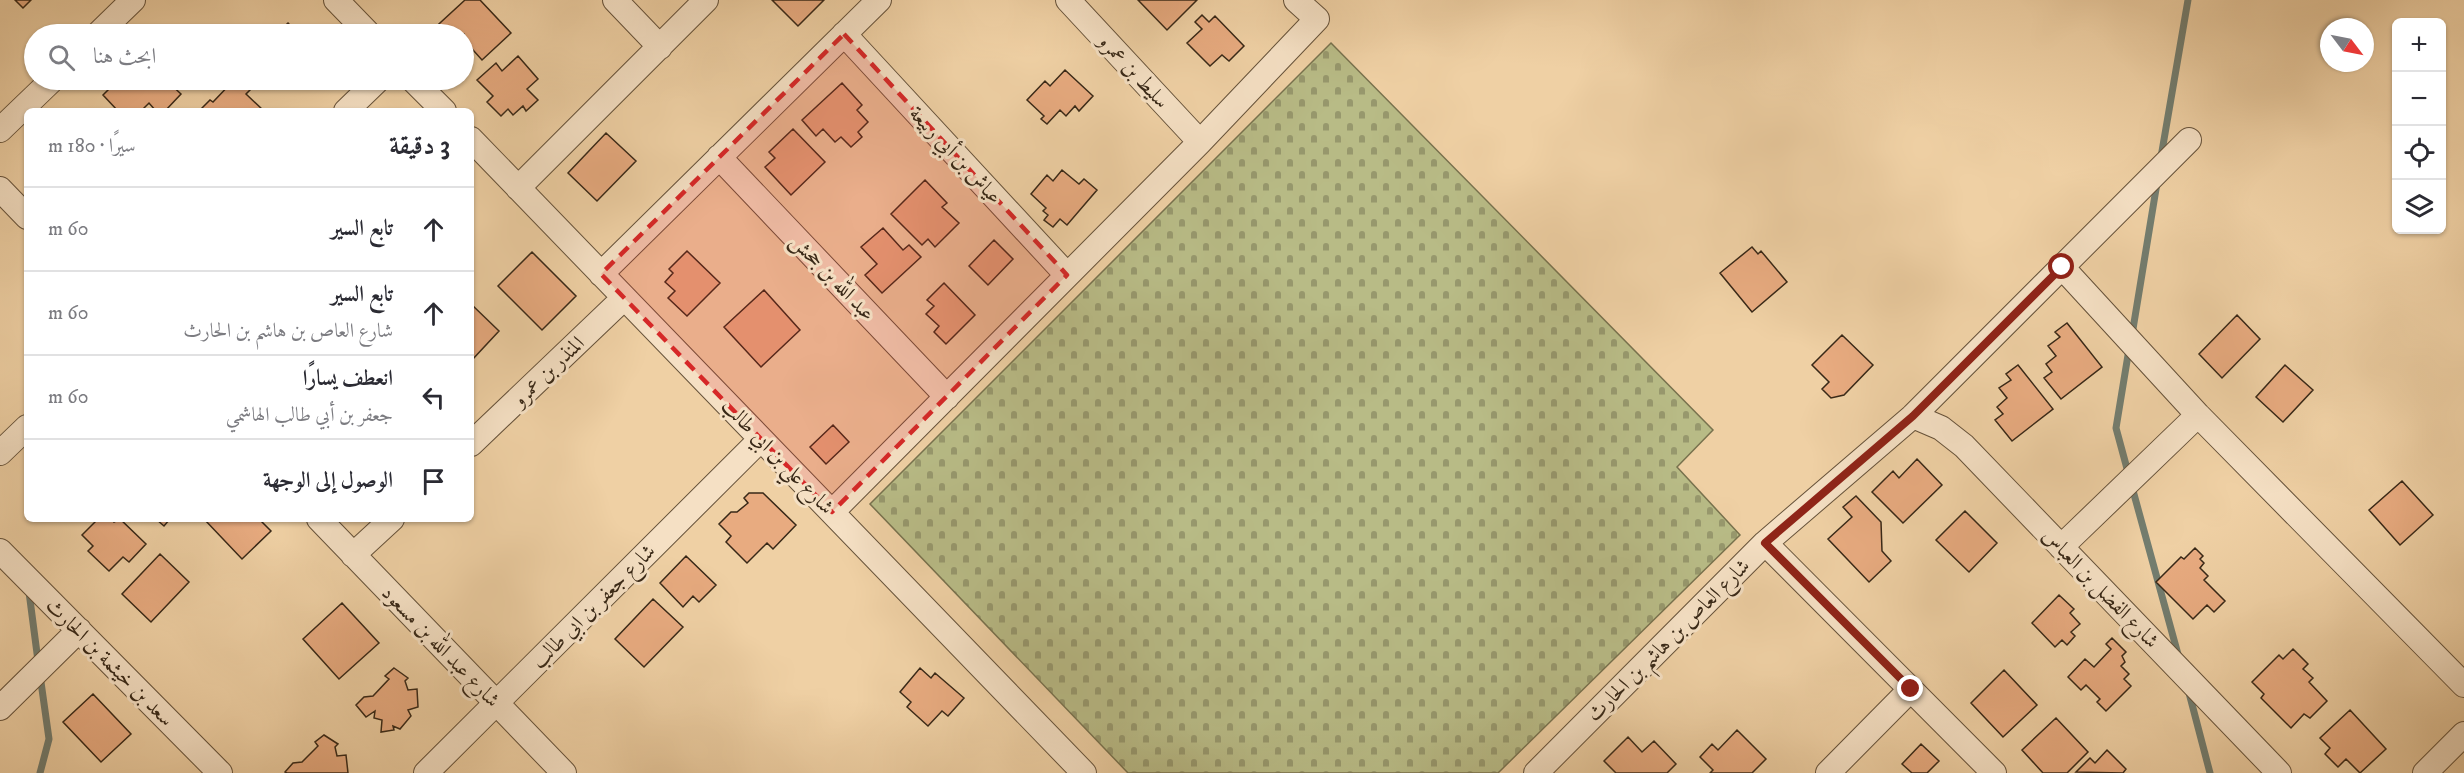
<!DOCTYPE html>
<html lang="ar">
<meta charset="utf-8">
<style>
:root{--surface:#fff;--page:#f7f7f7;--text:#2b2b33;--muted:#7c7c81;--line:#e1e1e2}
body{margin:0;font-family:"IM FELL DW Pica",Amiri,serif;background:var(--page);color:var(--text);direction:rtl}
.controls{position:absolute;right:18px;top:18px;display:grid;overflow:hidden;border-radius:9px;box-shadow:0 2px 4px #0004}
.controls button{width:54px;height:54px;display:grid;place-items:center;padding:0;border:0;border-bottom:2px solid var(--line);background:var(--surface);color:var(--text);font:30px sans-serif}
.compass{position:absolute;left:2320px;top:18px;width:54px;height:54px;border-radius:50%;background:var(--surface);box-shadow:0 2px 4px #0004;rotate:122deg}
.stop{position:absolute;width:18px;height:18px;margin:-14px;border:4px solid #8f2418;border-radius:50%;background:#fff}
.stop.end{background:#8f2418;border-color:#fff;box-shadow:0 2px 6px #0008}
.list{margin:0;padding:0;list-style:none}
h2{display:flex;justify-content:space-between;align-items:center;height:78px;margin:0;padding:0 24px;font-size:26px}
h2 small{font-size:20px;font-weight:400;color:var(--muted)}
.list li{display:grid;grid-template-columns:39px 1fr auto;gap:18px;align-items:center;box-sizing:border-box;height:84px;padding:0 24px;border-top:2px solid var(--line)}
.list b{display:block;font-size:22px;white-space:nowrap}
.list p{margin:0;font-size:20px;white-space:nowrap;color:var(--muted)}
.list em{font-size:20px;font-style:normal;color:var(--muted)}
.icon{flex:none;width:33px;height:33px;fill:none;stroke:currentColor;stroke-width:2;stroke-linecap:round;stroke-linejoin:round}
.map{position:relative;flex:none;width:2464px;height:773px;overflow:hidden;direction:ltr}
.search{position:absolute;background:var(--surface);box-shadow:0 2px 4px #0004;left:24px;top:24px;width:450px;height:66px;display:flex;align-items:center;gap:15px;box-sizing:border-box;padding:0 21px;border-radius:33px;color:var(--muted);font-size:22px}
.panel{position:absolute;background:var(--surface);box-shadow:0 2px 4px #0004;left:24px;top:108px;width:450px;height:414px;border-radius:9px;direction:rtl}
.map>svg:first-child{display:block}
.cemetery{fill:url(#cemetery-stones);stroke:#78724e;stroke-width:1.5}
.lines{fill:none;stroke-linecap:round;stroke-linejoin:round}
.stream{stroke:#737d6f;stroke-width:7}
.building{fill:#e8ab80;stroke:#382817;stroke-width:1.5}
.minor-casing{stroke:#66523a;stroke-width:26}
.minor{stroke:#f5e0c4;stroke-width:24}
.route{stroke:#8f2418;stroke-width:8}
.marked{fill:#d62828;fill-opacity:0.2;stroke:#d62828;stroke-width:4.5;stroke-dasharray:12 8;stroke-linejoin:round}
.labels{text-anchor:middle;stroke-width:6;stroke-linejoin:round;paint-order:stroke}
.street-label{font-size:21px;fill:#382817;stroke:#f5e0c4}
</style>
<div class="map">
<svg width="2464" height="773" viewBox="0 0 2464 773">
<defs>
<pattern id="cemetery-stones" width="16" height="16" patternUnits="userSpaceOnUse" patternTransform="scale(1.5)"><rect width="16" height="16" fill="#b8bb86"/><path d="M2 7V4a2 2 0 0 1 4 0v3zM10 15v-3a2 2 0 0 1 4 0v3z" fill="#97986d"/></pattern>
</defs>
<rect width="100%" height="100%" fill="#efd0a4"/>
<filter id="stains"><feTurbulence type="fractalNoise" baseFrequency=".00333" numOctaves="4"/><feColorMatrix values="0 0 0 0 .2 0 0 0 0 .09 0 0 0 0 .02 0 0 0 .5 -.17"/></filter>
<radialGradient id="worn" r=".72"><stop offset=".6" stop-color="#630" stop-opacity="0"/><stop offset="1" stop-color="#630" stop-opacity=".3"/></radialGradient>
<path class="cemetery" d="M1331,43L1713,430L1677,467L1740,535L1498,773H1128L870,504Z"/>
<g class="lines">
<path class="stream" d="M2161,157L2188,0
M2132,335L2157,183
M2129,476L2116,428L2129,349
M2132,487L2179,658
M29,592L38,661
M2188,689L2210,773
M40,773L49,739L40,675"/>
</g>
<path class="building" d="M15,0H31L23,8Z
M465,0H480L511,33L482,60L464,40V34H428Z
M772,0H824L798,26Z
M1138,0H1197L1167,30Z
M1202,15L1209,22L1215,16L1244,46L1229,61L1222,55L1210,66L1187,43L1202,29L1195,22Z
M288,23L298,34H276Z
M518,56L538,79L527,89L538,100L526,111L523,106L513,115L508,109L501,116L487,102L493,96L477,80L496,63L502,71Z
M1065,70L1093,96L1079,111L1075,106L1066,116L1060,110L1047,124L1041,119L1044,116L1027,100L1045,81L1050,86Z
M118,80L124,85L129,80H166L181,94L165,111H156L149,103L141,111H118L103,95Z
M234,80L243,89L248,84L252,88L246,94L264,111L200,110L210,100L213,102Z
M842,83L862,105L857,110L868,122L858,132L862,137L851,147L841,137L835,142L823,129L816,136L802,120Z
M793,129L825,162L791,195L765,167L775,158L769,152Z
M606,133L636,161L597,201L568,173Z
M1062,170L1079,184L1084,179L1097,190L1067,225L1060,219L1053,227L1044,220L1048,215L1043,211L1046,208L1031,194L1047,175L1053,181Z
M925,180L947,203L942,207L959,223L935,247L928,239L922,245L891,214Z
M883,228L903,250L909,245L921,257L882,293L865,275L877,264L861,247Z
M994,240L1013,259L988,285L969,266Z
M1752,247L1758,254L1761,251L1787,282L1752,312L1720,273Z
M687,251L720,283L687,316L668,298L675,291L665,282L673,273L669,269Z
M532,252L576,296L542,330L498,286Z
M944,283L975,315L946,344L934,332L939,326L926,314L934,306L927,300Z
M764,290L800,330L761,367L724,327Z
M471,304L499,331L471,361Z
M2237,315L2260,339L2222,378L2199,354Z
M2067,323L2102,367L2061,399L2044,378L2052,372L2046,364L2056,356L2048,346L2060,337L2055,332Z
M1842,335L1873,365L1844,395L1831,398L1822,389L1829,382L1812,365Z
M2018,365L2053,409L2012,441L1995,420L2003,414L1997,407L2007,398L1999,388L2011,380L2006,374Z
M2285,365L2313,390L2283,422L2256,397Z
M833,425L849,442L826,464L810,447Z
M1917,459L1942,485L1903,523L1872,492L1893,471L1899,478Z
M2402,481L2433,515L2400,545L2369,510Z
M749,493H763L796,525L773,549L767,543L747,563L726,542L731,536L719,524L731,512H737L748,503L744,498Z
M1856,496L1881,522L1882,551L1891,561L1869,582L1828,539L1852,517L1843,507Z
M1965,511L1997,543L1969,572L1936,540Z
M98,519H111L114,522L120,519L146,544L129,562L123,557L109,571L88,551L93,546L82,535Z
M156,519H170L164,526Z
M204,519H259L271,531L242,559Z
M2195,548L2203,556L2200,559L2204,563L2200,568L2208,576L2204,580L2225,601L2214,612L2207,605L2193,619L2156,582L2181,557L2184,559Z
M160,554L189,582L151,622L122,594Z
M686,556L716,585L699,602L693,596L683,607L660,583Z
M2059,595L2074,609L2070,613L2080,624L2071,632L2075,636L2067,645L2062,640L2055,647L2032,623Z
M653,599L683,627L644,667L615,639Z
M342,603L379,643L339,679L303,639Z
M2112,638L2126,652L2122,656L2125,662L2121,666L2129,674L2124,679L2131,686L2106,711L2097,702L2100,699L2086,685L2081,690L2068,677L2085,659L2094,667L2111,649L2106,644Z
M2293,649L2308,664L2303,669L2313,678L2309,682L2327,701L2310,718L2304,714L2291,728L2261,698L2264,694L2252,682L2279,655L2283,659Z
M394,668L408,678L405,681L408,690L417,689L418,707L408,710L411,716L400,729L393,726L394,730L381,732L382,720L374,718L375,711L366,717L356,705L364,697L373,696L389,679L385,676Z
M920,668L931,678L935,673L964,698L948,716L942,711L928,726L907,707L911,702L900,692Z
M2004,670L2037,705L2003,737L1971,703Z
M93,694L131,734L101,762L63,722Z
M2350,710L2386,749L2360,773L2346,759L2338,767L2325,754L2330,748L2320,738Z
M2056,718L2088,752L2067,773H2043L2022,750Z
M1737,730L1766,759L1752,773H1710L1713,770L1700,757L1712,744L1718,750Z
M324,735L338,744L335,747L337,756L346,755L348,773H287L285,772L293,763L302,762L318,746L315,742Z
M1628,737L1642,752L1654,741L1676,764L1667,773H1616L1604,761Z
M1921,744L1939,761L1927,773H1912L1902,764Z
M2107,750L2126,769L2123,773L2076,772L2090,758L2095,763Z"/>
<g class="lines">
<defs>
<path id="minor" d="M336,0L369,34
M615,0L660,47
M1068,0L1200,142
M98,34L133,0
M844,34L1067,275
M413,80L444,111
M346,111L378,80
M0,130L52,80
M471,139L1084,773
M719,157L947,397
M518,188L706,0
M0,189L27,217
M2062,267L2198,415L2464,685
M601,274L879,0
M1913,416L1941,428L1964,446L2279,773
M471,444L624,298
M0,453L27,427
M832,512L1200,142L1317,19L1296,0
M319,519L564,773
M1765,543L1994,773
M2061,547L2198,415
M0,551L220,773
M353,555L392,519
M0,708L79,630
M426,773L761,439
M1536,773L1765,543L1913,416L2189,140
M1828,773L1911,689
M2425,773L2464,734"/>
</defs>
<use href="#minor" class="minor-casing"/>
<use href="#minor" class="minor"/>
</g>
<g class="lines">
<path class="route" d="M1911,689L1765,543L1913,416L2062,267"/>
</g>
<path class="marked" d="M844,34L1067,275L832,512L601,274Z"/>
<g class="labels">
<g class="street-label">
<text transform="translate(1134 71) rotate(47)" y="7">سليط بن عمرو</text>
<text transform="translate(956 155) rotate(47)" y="7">عياش بن أبي ربيعة</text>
<text transform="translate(833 277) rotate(46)" y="7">عبد الله بن جحش</text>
<text transform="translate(548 371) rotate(-44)" y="7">المنذر بن عمرو</text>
<text transform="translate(778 456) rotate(46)" y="7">شارع علي بن ابي طالب</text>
<text transform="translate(2101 588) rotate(46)" y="7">شارع الفضل بن العباس</text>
<text transform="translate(593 606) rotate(-45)" y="7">شارع جعفر بن ابي طالب</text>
<text transform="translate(1668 640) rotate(-45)" y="7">شارع العاص بن هاشم بن الحارث</text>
<text transform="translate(441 646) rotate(46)" y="7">شارع عبد الله بن مسعود</text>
<text transform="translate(110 662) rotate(45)" y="7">سعد بن خيثمة بن الحارث</text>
</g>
</g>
<rect width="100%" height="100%" filter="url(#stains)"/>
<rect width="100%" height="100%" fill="url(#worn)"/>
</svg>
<div class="controls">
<button>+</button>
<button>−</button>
<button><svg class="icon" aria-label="locate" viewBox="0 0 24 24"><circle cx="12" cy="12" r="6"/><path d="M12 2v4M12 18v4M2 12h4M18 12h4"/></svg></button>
<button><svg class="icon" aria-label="layers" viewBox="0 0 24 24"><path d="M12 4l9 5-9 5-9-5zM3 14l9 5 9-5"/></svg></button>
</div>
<svg class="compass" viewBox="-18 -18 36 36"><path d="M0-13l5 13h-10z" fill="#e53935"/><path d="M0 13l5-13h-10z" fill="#7c7c81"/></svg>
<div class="stop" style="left:2062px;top:267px"></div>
<div class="stop end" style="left:1911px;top:689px"></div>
<div class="search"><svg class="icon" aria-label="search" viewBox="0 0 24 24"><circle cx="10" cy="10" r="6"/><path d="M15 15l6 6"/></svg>ابحث هنا</div>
<section class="panel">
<h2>3 دقيقة<small>سيرًا · 180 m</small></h2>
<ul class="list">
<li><svg class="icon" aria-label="ahead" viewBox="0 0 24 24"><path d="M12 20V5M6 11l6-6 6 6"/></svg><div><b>تابع السير</b></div><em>60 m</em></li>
<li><svg class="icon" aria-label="ahead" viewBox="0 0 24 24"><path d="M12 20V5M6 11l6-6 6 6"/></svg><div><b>تابع السير</b><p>شارع العاص بن هاشم بن الحارث</p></div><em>60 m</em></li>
<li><svg class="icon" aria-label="left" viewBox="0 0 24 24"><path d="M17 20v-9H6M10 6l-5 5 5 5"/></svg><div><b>انعطف يسارًا</b><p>جعفر بن أبي طالب الهاشمي</p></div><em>60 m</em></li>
<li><svg class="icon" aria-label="arrive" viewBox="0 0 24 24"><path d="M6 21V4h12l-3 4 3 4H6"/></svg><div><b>الوصول إلى الوجهة</b></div></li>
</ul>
</section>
</div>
